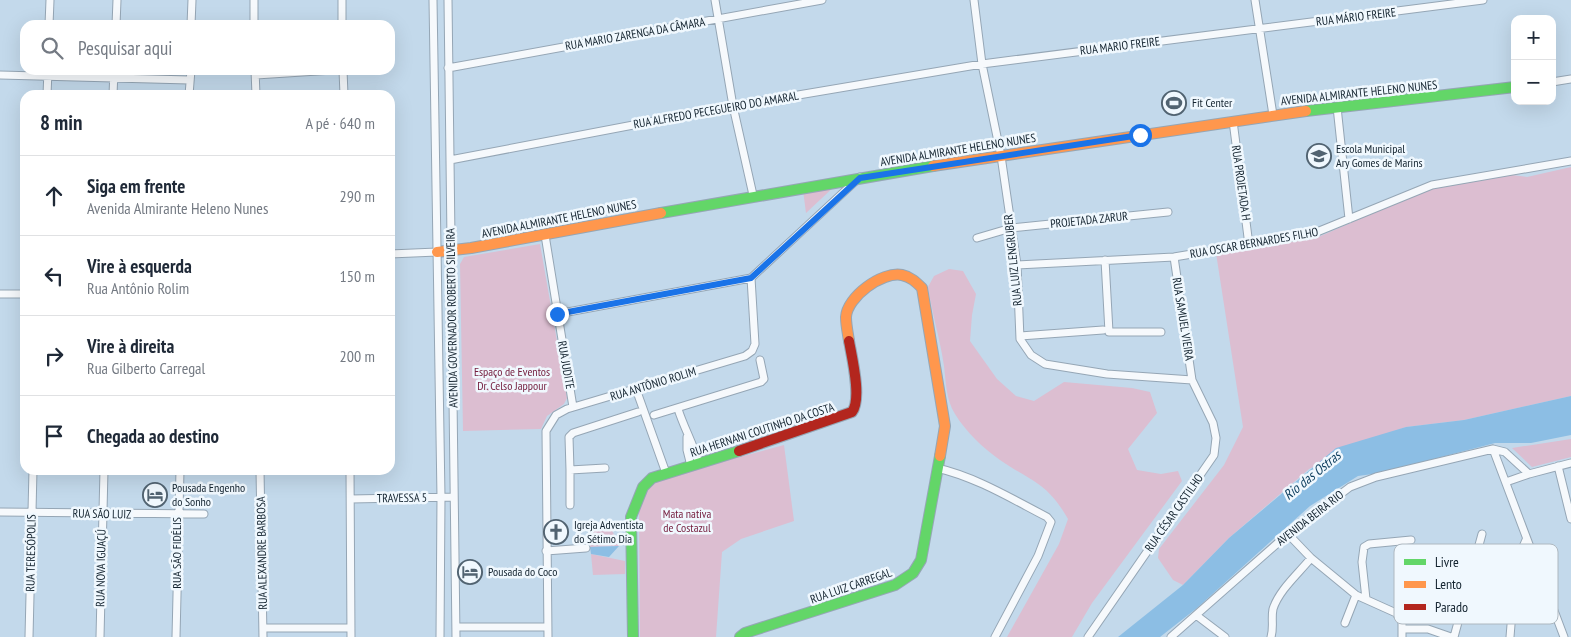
<!DOCTYPE html>
<html lang="pt">
<meta charset="utf-8">
<style>
:root{--surface:#fff;--page:#f6f6f7;--text:#1f2937;--muted:#747a83;--line:#e0e1e3}
body{margin:0;font-family:"PT Sans Narrow",sans-serif;background:var(--page);color:var(--text)}
.controls{position:absolute;right:15px;top:15px;display:grid;overflow:hidden;border-radius:10px;box-shadow:0 5px 20px #0002}
.controls button{width:45px;height:45px;display:grid;place-items:center;padding:0;border:0;border-bottom:1px solid var(--line);background:var(--surface);color:var(--text);font:25px sans-serif}
.stop{position:absolute;width:15px;height:15px;margin:-11px;border:4px solid #1a73e8;border-radius:50%;background:#fff}
.stop.end{background:#1a73e8;border-color:#fff;box-shadow:0 1px 5px #0008}
.list{margin:0;padding:0;list-style:none}
h2{display:flex;justify-content:space-between;align-items:center;height:65px;margin:0;padding:0 20px;font-size:21px}
h2 small{font-size:16px;font-weight:400;color:var(--muted)}
.list li{display:grid;grid-template-columns:32px 1fr auto;gap:15px;align-items:center;box-sizing:border-box;height:80px;padding:0 20px;border-top:1px solid var(--line)}
.list b{display:block;font-size:19px;white-space:nowrap}
.list p{margin:0;font-size:16px;white-space:nowrap;color:var(--muted)}
.list em{font-size:16px;font-style:normal;color:var(--muted)}
.icon{flex:none;width:28px;height:28px;fill:none;stroke:currentColor;stroke-width:2;stroke-linecap:round;stroke-linejoin:round}
.map{position:relative;flex:none;width:1571px;height:637px;overflow:hidden}
.search{position:absolute;background:var(--surface);box-shadow:0 5px 20px #0002;left:20px;top:20px;width:375px;height:55px;display:flex;align-items:center;gap:12px;box-sizing:border-box;padding:0 18px;border-radius:15px;color:var(--muted);font-size:19px}
.panel{position:absolute;background:var(--surface);box-shadow:0 5px 20px #0002;left:20px;top:90px;width:375px;height:385px;border-radius:15px}
.map>svg:first-child{display:block}
.green{fill:#dcbed1}
.water{fill:#8cbee4}
.lines{fill:none;stroke-linecap:round;stroke-linejoin:round}
.street-casing{stroke:#95a6b5;stroke-width:9}
.fast-casing{stroke:#95a6b5;stroke-width:12}
.slow-casing{stroke:#95a6b5;stroke-width:12}
.jam-casing{stroke:#95a6b5;stroke-width:12}
.street{stroke:#f6f9fc;stroke-width:7}
.fast{stroke:#63d668;stroke-width:10}
.slow{stroke:#ff974d;stroke-width:10}
.jam{stroke:#b3261e;stroke-width:10}
.route{stroke:#1a73e8;stroke-width:6}
.labels{text-anchor:middle;stroke-width:5;stroke-linejoin:round;paint-order:stroke}
.street-label{font-size:12px;fill:#13232f;stroke:#f0f8fe}
.poi-label{font-size:12px;fill:#13232f;stroke:#f0f8fe;text-anchor:start}
.park-label{font-size:12px;fill:#741c3d;stroke:#f0f8fe}
.water-label{font-size:14px;font-style:italic;fill:#104060;stroke:#f0f8fe}
.key{fill:#f0f8fe;stroke:#aeb8c0;stroke-width:1}
.key-label{font-size:14px;fill:#13232f}
</style>
<div class="map">
<svg width="1571" height="637" viewBox="0 0 1571 637">
<rect width="100%" height="100%" fill="#c3d9eb"/>
<path class="green" d="M1571,167V396L1464,420L1406,427L1379,436L1309,469L1229,538L1183,585L1173,580L1158,558L1159,549L1224,465L1243,427L1216,253L1316,238L1417,194L1436,188L1512,175L1527,177Z
M838,183L806,213L803,190Z
M540,244L567,398L564,404L547,416L541,429L463,431L460,264L464,257Z
M949,269L963,271L976,294L972,315L970,341L997,379L1016,396L1034,401L1064,382L1132,388L1150,392L1157,413L1128,449L1137,470L1161,474L1178,471L1182,481L1092,603L1072,637H1007L1059,544L1068,519C1047,482 1032,482 1000,460C983,448 966,432 955,414C946,400 946,382 944,366C940,339 932,313 928,287L934,276Z
M1571,439V457L1532,467L1512,448Z
M784,445L794,521L741,539L722,552L716,637H640L639,507C645,492 649,482 665,477Z
M608,521L619,546L590,547V523Z
M591,554L625,561V574L593,575Z"/>
<path class="water" d="M1571,396V435L1531,443H1495L1380,473L1358,476L1310,506L1197,608L1160,637H1118L1183,585L1229,538L1336,448L1406,427L1464,420Z
M619,546L609,557L591,554L590,547Z"/>
<g class="lines">
<defs>
<path id="street" d="M254,0V25
M342,0V25
M433,0L441,497L440,637
M448,0L456,637
M715,0L733,106L753,195
M974,0L982,64L1001,156L1017,265L1020,339L1031,355L1045,364L1107,374L1192,380
M1255,0L1273,115
M49,25L50,0
M116,25L117,0
M191,25L192,0
M448,68L822,0
M255,70L256,95
M343,70L344,95
M0,75L189,80
M256,75L333,70
M1552,82L1571,79
M47,95L48,70
M113,95L114,70
M189,95L191,70
M1337,107L1349,219
M1233,121L1249,245
M450,160L733,106L982,64L1483,0
M545,235L573,407
M977,238L1011,228L1168,212
M390,254L437,252
M1105,260L1109,332H1161
M1017,265L1174,257L1312,234L1432,185L1571,161
M0,294H25
M557,314L751,278
M1020,336L1103,330
M636,389L666,473
M678,409C684,428 694,445 699,464
M654,415L761,382L764,379L760,360
M687,437V450L691,466
M1493,449L1564,637
M1558,466L1571,519
M605,468L570,470L569,437L573,433L638,412
M937,468C976,477 1012,499 1047,517L1051,522L1038,556L995,637
M260,470L263,637
M350,470L351,637
M570,470V505
M1506,482L1529,474
M351,499L453,497
M0,512L204,514
M1288,534L1311,558L1356,595L1396,613L1402,622V637
M546,551L586,548
M1366,599L1362,562L1364,547L1369,544L1411,540
M1196,615L1225,637
M1345,623L1356,595
M456,627H548
M263,628H351
M1402,629H1428L1451,637
M29,637L33,470
M100,637L104,470
M176,637L180,470
M548,637L546,431L556,415L567,409L745,356L752,351L755,344L751,278L860,177
M1088,637L1214,455L1216,438L1213,423L1192,380L1174,257
M1171,637L1288,534L1350,487L1376,477L1493,449L1505,452L1529,474L1571,463
M1271,637C1274,627 1271,619 1273,609C1279,590 1299,573 1311,558
M1454,637L1482,534
M1510,637L1516,563L1526,540"/>
<path id="fast" d="M1306,111L1515,87
M661,213L933,166
M633,637L631,517L643,487L652,478L739,451
M740,637L745,633L895,585L913,573L921,560L940,456"/>
<path id="slow" d="M933,166L1306,111
M437,252L471,248L661,213
M849,341C848,334 846,325 846,317C847,297 882,271 902,275C911,277 916,282 922,288L945,426L940,456"/>
<path id="jam" d="M739,451L852,412C862,399 852,358 849,341"/>
</defs>
<use href="#street" class="street-casing"/>
<use href="#fast" class="fast-casing"/>
<use href="#slow" class="slow-casing"/>
<use href="#jam" class="jam-casing"/>
<use href="#street" class="street"/>
<use href="#fast" class="fast"/>
<use href="#slow" class="slow"/>
<use href="#jam" class="jam"/>
</g>
<g class="lines">
<path class="route" d="M557,314L751,278L860,178L1140,135"/>
</g>
<defs>
<symbol id="stadium-ring" viewBox="-11 -11 22 22"><circle r="9.5" fill="#f0f8fe" stroke="#516371" stroke-width="1.5"/><path d="M0-5a6.5 5 0 1 0 0 10a6.5 5 0 1 0 0-10ZM-3.5-1.8h7v3.6h-7Z" fill="#516371"/></symbol>
<symbol id="school-ring" viewBox="-11 -11 22 22"><circle r="9.5" fill="#f0f8fe" stroke="#516371" stroke-width="1.5"/><path d="M0-5L7-2L0 1L-7-2ZM-4 1L0 2.5L4 1V4Q0 6-4 4Z" fill="#516371"/></symbol>
<symbol id="hotel-ring" viewBox="-11 -11 22 22"><circle r="9.5" fill="#f0f8fe" stroke="#516371" stroke-width="1.5"/><path d="M-6-4.5h1.5V1H6V5H4.5V3h-9V5H-6ZM-4 0a1.8 1.8 0 1 1 3.6 0ZM.5 0V-2.5h3Q6-2.5 6 0Z" fill="#516371"/></symbol>
<symbol id="church-ring" viewBox="-11 -11 22 22"><circle r="9.5" fill="#f0f8fe" stroke="#516371" stroke-width="1.5"/><path d="M-1.2-6h2.4v3.5h3.3v2.4h-3.3V6h-2.4V-.1h-3.3v-2.4h3.3Z" fill="#516371"/></symbol>
</defs>
<g fill-rule="evenodd">
<use href="#stadium-ring" x="1160" y="89" width="28" height="28"/>
<use href="#school-ring" x="1305" y="142" width="28" height="28"/>
<use href="#hotel-ring" x="141" y="481" width="28" height="28"/>
<use href="#church-ring" x="542" y="518" width="28" height="28"/>
<use href="#hotel-ring" x="456" y="558" width="28" height="28"/>
</g>
<g class="labels">
<g class="street-label">
<text transform="translate(1356 17) rotate(-7)" y="4">RUA MÁRIO FREIRE</text>
<text transform="translate(635 34) rotate(-10)" y="4">RUA MARIO ZARENGA DA CÂMARA</text>
<text transform="translate(1120 46) rotate(-7)" y="4">RUA MARIO FREIRE</text>
<text transform="translate(1359 93) rotate(-6)" y="4">AVENIDA ALMIRANTE HELENO NUNES</text>
<text transform="translate(716 110) rotate(-10)" y="4">RUA ALFREDO PECEGUEIRO DO AMARAL</text>
<text transform="translate(958 150) rotate(-9)" y="4">AVENIDA ALMIRANTE HELENO NUNES</text>
<text transform="translate(1241 183) rotate(82)" y="4">RUA PROJETADA H</text>
<text transform="translate(559 219) rotate(-11)" y="4">AVENIDA ALMIRANTE HELENO NUNES</text>
<text transform="translate(1089 220) rotate(-6)" y="4">PROJETADA ZARUR</text>
<text transform="translate(1254 243) rotate(-10)" y="4">RUA OSCAR BERNARDES FILHO</text>
<text transform="translate(1013 260) rotate(-96)" y="4">RUA LUIZ LENGRUBER</text>
<text transform="translate(452 318) rotate(-91)" y="4">AVENIDA GOVERNADOR ROBERTO SILVEIRA</text>
<text transform="translate(1183 319) rotate(81)" y="4">RUA SAMUEL VIEIRA</text>
<text transform="translate(566 365) rotate(80)" y="4">RUA JUDITE</text>
<text transform="translate(653 384) rotate(-17)" y="4">RUA ANTÔNIO ROLIM</text>
<text transform="translate(762 430) rotate(-18)" y="4">RUA HERNANI COUTINHO DA COSTA</text>
<text transform="translate(402 498) rotate(-1)" y="4">TRAVESSA 5</text>
<text transform="translate(1174 513) rotate(-55)" y="4">RUA CÉSAR CASTILHO</text>
<text transform="translate(102 514) rotate(1)" y="4">RUA SÃO LUIZ</text>
<text transform="translate(1310 518) rotate(-38)" y="4">AVENIDA BEIRA RIO</text>
<text transform="translate(31 553) rotate(-89)" y="4">RUA TERESÓPOLIS</text>
<text transform="translate(177 553) rotate(-90)" y="4">RUA SÃO FIDÉLIS</text>
<text transform="translate(262 553) rotate(-91)" y="4">RUA ALEXANDRE BARBOSA</text>
<text transform="translate(101 568) rotate(-89)" y="4">RUA NOVA IGUAÇÚ</text>
<text transform="translate(851 586) rotate(-19)" y="4">RUA LUIZ CARREGAL</text>
</g>
<g class="poi-label">
<text x="1192" y="107">Fit Center</text>
<text x="1336" y="153">Escola Municipal<tspan x="1336" dy="14">Ary Gomes de Marins</tspan></text>
<text x="172" y="492">Pousada Engenho<tspan x="172" dy="14">do Sonho</tspan></text>
<text x="574" y="529">Igreja Adventista<tspan x="574" dy="14">do Sétimo Dia</tspan></text>
<text x="488" y="576">Pousada do Coco</text>
</g>
<g class="park-label">
<text x="512" y="376">Espaço de Eventos<tspan x="512" dy="14">Dr. Celso Jappour</tspan></text>
<text x="687" y="518">Mata nativa<tspan x="687" dy="14">de Costazul</tspan></text>
</g>
<g class="water-label">
<text transform="translate(1312 475) rotate(-39)" y="5">Rio das Ostras</text>
</g>
</g>
<rect x="1394" y="544" width="164" height="80" rx="8" class="key"/>
<rect x="1404" y="559" width="22" height="6" fill="#63d668"/>
<rect x="1404" y="581" width="22" height="7" fill="#ff974d"/>
<rect x="1404" y="604" width="22" height="6" fill="#b3261e"/>
<g class="key-label">
<text x="1435" y="567">Livre</text>
<text x="1435" y="589">Lento</text>
<text x="1435" y="612">Parado</text>
</g>
</svg>
<div class="controls">
<button>+</button>
<button>−</button>
</div>
<div class="stop" style="left:1140px;top:135px"></div>
<div class="stop end" style="left:557px;top:314px"></div>
<div class="search"><svg class="icon" aria-label="search" viewBox="0 0 24 24"><circle cx="10" cy="10" r="6"/><path d="M15 15l6 6"/></svg>Pesquisar aqui</div>
<section class="panel">
<h2>8 min<small>A pé · 640 m</small></h2>
<ul class="list">
<li><svg class="icon" aria-label="ahead" viewBox="0 0 24 24"><path d="M12 20V5M6 11l6-6 6 6"/></svg><div><b>Siga em frente</b><p>Avenida Almirante Heleno Nunes</p></div><em>290 m</em></li>
<li><svg class="icon" aria-label="left" viewBox="0 0 24 24"><path d="M17 20v-9H6M10 6l-5 5 5 5"/></svg><div><b>Vire à esquerda</b><p>Rua Antônio Rolim</p></div><em>150 m</em></li>
<li><svg class="icon" aria-label="right" viewBox="0 0 24 24"><path d="M7 20v-9h11M14 6l5 5-5 5"/></svg><div><b>Vire à direita</b><p>Rua Gilberto Carregal</p></div><em>200 m</em></li>
<li><svg class="icon" aria-label="arrive" viewBox="0 0 24 24"><path d="M6 21V4h12l-3 4 3 4H6"/></svg><div><b>Chegada ao destino</b></div></li>
</ul>
</section>
</div>
